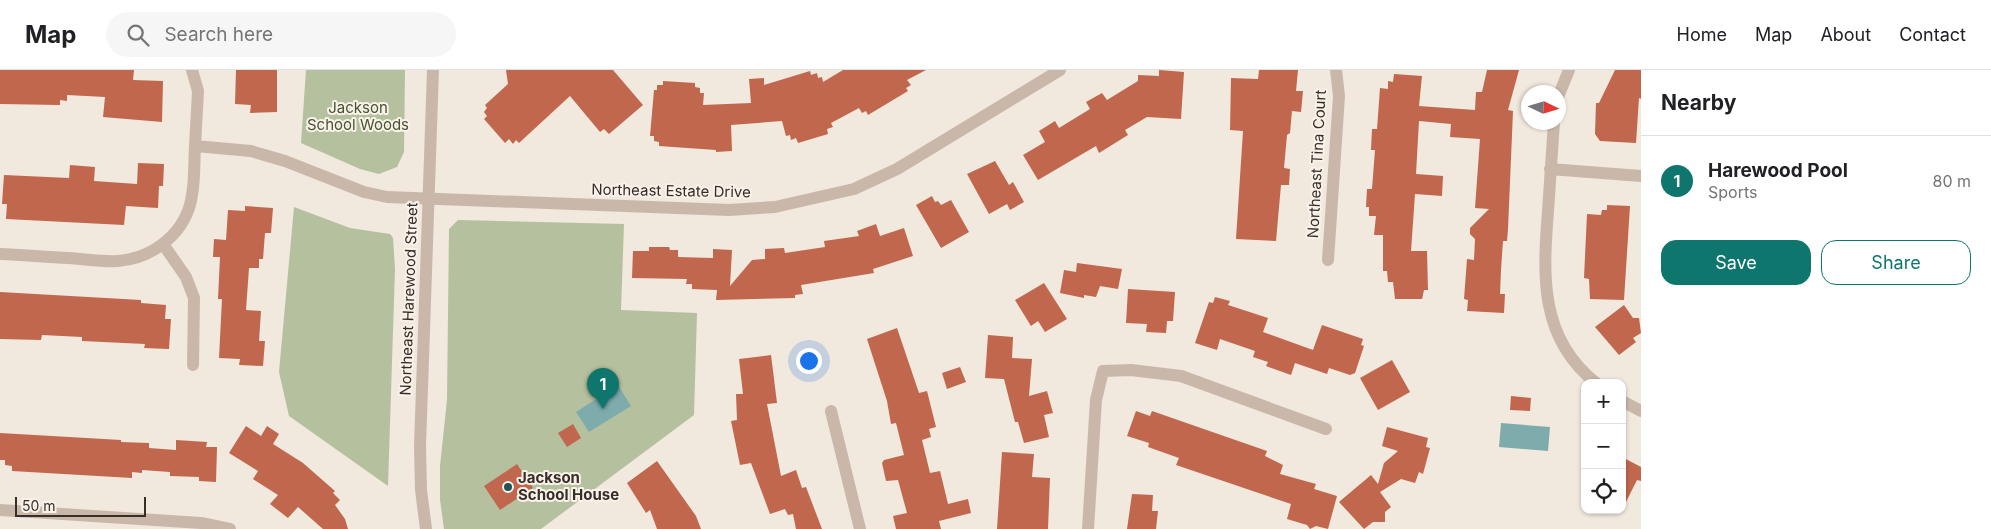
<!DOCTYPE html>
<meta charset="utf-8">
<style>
:root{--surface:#fff;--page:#f6f6f6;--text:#202124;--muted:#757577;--line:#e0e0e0;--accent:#0f766e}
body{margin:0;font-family:Inter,sans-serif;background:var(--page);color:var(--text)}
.controls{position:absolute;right:15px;bottom:15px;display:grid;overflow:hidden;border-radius:10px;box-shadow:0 1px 4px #0004}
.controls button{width:45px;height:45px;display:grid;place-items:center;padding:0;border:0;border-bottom:1px solid var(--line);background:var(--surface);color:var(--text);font:25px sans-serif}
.compass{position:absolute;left:1521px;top:15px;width:45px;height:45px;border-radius:50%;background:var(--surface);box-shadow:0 1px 4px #0004;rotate:94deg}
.scale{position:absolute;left:15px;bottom:12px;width:131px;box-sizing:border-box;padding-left:5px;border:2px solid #372d29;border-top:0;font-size:14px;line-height:18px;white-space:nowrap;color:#372d29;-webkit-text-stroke:4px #f9f2ea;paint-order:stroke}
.you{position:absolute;left:808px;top:290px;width:18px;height:18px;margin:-12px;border:4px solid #fff;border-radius:50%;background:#1a73e8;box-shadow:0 0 0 8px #1a73e833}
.badge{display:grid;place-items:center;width:32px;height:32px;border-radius:50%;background:var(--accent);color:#fff;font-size:16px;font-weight:700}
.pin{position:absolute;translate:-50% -41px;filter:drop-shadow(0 1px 2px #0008)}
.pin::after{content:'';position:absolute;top:26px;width:18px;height:15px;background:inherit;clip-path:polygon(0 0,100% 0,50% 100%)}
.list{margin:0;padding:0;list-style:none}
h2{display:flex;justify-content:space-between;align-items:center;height:65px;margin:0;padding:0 20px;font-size:21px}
h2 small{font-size:16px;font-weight:400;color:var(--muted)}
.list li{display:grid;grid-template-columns:32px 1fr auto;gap:15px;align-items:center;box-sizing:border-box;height:90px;padding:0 20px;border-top:1px solid var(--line)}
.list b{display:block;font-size:19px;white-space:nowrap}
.list p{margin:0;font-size:16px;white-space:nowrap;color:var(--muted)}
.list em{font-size:16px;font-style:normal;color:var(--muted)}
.actions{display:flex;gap:10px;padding:15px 20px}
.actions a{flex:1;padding:11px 0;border:1px solid var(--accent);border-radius:15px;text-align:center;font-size:18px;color:var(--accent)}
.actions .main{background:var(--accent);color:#fff}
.icon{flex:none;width:28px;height:28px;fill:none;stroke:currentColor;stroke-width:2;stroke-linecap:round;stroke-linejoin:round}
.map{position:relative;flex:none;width:1641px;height:459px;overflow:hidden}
header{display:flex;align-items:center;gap:30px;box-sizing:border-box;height:70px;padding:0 25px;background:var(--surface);border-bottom:1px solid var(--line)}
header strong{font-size:24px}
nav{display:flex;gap:28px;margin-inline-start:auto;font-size:18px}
.search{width:350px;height:45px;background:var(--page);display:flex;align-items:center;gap:12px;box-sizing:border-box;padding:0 18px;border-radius:28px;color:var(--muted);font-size:19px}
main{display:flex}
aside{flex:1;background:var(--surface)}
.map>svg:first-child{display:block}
.green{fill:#b5c09e}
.water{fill:#7eacad}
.building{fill:#c0674d}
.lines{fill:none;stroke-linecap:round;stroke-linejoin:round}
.minor{stroke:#c9b8aa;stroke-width:12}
.tertiary{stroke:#c9b8aa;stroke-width:12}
.poi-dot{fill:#215456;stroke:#f9f2ea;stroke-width:2}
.labels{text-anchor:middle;stroke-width:4;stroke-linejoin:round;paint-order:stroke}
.park-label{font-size:15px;fill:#47542e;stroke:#f9f2ea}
.street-label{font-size:15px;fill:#372d29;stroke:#f9f2ea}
.poi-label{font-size:15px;font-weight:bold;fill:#372d29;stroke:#f9f2ea;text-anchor:start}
</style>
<header>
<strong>Map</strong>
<div class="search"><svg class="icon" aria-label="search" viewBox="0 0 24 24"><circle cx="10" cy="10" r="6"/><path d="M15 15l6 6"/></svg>Search here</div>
<nav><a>Home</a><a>Map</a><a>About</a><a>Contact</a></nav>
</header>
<main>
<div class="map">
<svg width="1641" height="459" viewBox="0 0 1641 459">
<rect width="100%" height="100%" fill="#f1e8de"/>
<path class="green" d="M306,0H405L404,82L397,97L379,104L360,99L301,73Z
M294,137L350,158L390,164L393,168L395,199L388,416L289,346L279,302Z
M458,150L624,154L621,240L697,243L694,345L541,459H444L440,430V396L447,330L449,159Z"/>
<path class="water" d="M618,315L631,336L589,362L576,342Z
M1501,353L1550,357L1548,381L1499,377Z"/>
<path class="building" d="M0,0H134L133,10L163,11L162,52L103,47L105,27L67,25V31L60,30V35L0,34Z
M236,0H277V42L250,43L251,35L235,34Z
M506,0H613L643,35L609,64L604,59L600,62L570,26L519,73L516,70L513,74L509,69L505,73L484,49L487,46L484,42L487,38L485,35L508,14Z
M843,0H926L907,10L911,15L906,18L908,21L868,45L866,41L862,43L859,38L831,53L833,57L827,59L828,64L798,73L796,68L791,70L790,65L786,66L782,51L731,55L732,81L716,82V80L659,76V72L654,71V66H650L654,20H657V15H663V11L695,13V17L700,18V23H704L703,35L751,33L749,9L764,8V15L810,1L811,5L817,3L818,8L822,7L823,12Z
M1159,0L1184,2L1181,49L1147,47L1125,60L1128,65L1099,83L1096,76L1038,110L1023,85L1045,72L1039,61L1055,51L1059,58L1090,39L1086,32L1102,23L1107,30L1138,11V5L1159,6Z
M1259,0H1298L1296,21H1303L1301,42L1292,41L1290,63L1287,65L1284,98L1290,99L1289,115H1281L1276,171L1236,169L1243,61L1230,60L1231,8L1258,9Z
M1487,0H1519L1508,40L1513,41L1508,159L1507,171H1503L1501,200L1500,224H1505L1504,243L1467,241L1468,230L1464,229L1467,189L1474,190L1475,169L1470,164V158L1489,139L1475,138L1480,69L1450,67L1451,54L1419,51L1416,104L1443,106L1442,126L1415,124L1411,181H1427L1428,220H1424L1422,229H1395L1393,212H1388L1387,201H1383V165H1374L1376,146H1369V137H1366L1367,119H1372L1375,80H1371L1372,59H1377L1380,18L1388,19V11L1393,12L1394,4L1422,6L1419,36L1475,40L1476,22H1482Z
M1615,0H1641V29L1639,28L1636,73L1600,71L1595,64L1596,33H1599Z
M995,91L1009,115L1013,112L1024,132L1010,140L1007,134L989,144L967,104Z
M138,93L164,94L163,116H159L158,138L126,136L124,155L6,149L7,134H2L4,105L69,108L70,95L95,97L94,111L137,114Z
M932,126L935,132L938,131L941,135L951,130L969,162L941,178L916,135Z
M1607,135L1630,136L1624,230L1590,229L1589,209L1584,208L1587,144L1601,145L1602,140H1607Z
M245,136L273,138L271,163H265L263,189H259V198H249L246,240L261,241L259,271H265L263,296L239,295L240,289L219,288L222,229H218L220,187H213L214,169L226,170L228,140L245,141Z
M876,154L880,166L904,158L913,186L873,199L874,203L801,215L803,224L795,225V228L716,230L717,220L692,219V214H686L687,209L632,208L633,181H649V177H669L670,180H678V187L713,188V179L732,180L730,216L752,190L765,189V179L784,178L785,183L825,177L824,171L859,166L857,161Z
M1077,193L1122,199L1118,219L1100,216L1096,227L1084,225V228L1060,223L1064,200L1076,202Z
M1044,213L1067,249L1045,262L1038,251L1031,256L1015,230Z
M1128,219L1175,222L1173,251H1167L1166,263L1146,262L1147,254L1126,253Z
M0,222L141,230V233L166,235L165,249H171L169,279L144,278L145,274L82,271V267L42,265L41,270L0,269Z
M1215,227L1230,231L1228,235L1268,248L1263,262L1313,280L1322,255L1363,269L1361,275L1364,276L1355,303L1350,305L1329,298L1327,304L1295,293L1291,305L1266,296L1268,292L1253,287L1255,281L1220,269L1217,280L1195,273L1209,232L1213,233Z
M1624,235L1633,248H1639L1641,263L1633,268L1636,272L1619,285L1595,257Z
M897,258L919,323L927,321L936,357L929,359L931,367L922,370L930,403L940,401L948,434L968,429L971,443L939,451L941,459H896L893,446L907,443L898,410L886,411L882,393L884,390L904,385L896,353L891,354L887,331L867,269Z
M988,265L1013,267L1012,288L1032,289L1029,326L1047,321L1053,343L1044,345L1049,367L1024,373L1018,352H1015L1004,309L985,308Z
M771,285L777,333L767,334L781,406L796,400L802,418L806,417L822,459H796L793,444L788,445L785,439L770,444L751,393L740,395L731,351L737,350L736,324H743L739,289Z
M1392,290L1410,322L1378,340L1360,308Z
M960,297L966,312L947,319L942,303Z
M1511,326L1531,328L1530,341L1510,340Z
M1136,341L1150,346L1152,341L1267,381L1265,386L1283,395L1280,404L1316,414L1314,419L1337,426L1328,459L1316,456L1310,459L1307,455L1287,449L1291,434L1176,395L1179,388L1148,377L1149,373L1127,366Z
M573,354L581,368L567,377L558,363Z
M246,356L261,366L267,356L279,364L273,374L303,393L335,421L333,423L340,430L335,435L345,449L348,459H323L298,437L288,448L270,434L278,425L253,409L258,401L229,383Z
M1387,357L1428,368L1426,377L1430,378L1423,404L1419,402L1415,413L1401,409L1380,422L1391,437L1385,442V452H1373L1364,459L1339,432L1371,405L1378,414L1384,393L1398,381L1382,376Z
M0,363L121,370V372L149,373V378L176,380V370L207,372L206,377H217L216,412L199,411V407L170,406V402L142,400V403L132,402V408L12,401V396L5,395V390H0Z
M1002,382L1034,384L1032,407L1050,408L1048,459H997Z
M1622,387L1641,397V411L1637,410L1622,440Z
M657,391L696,446L701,459H657L650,440L646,443L627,413Z
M517,394L533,418L500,440L484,416Z
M1132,424L1153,425L1152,441H1158L1156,459H1127Z"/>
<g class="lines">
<path class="minor" d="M192,0L198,21L195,76L251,81L285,91L364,122L387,127L729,140L775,137L854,119L897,99L1060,0
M1558,27L1569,0
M1554,52C1552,82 1550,111 1548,141C1543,205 1539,268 1596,313
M1550,99L1641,106
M163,174L186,207L194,228L193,295
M0,184C23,185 46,187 69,188C85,189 102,192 118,191C154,188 187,162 192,125C195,109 194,92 195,76
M1328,190L1339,26L1336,0
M1622,331L1641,341
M831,341L860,459
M0,440L201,453L230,459
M1088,459L1096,330L1103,301L1131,300L1181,306L1326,359"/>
<path class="tertiary" d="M426,459L421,420L420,376L433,0"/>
</g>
<circle class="poi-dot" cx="508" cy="417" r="5"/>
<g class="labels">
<g class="park-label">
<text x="358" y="43">Jackson<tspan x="358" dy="17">School Woods</tspan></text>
</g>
<g class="street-label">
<text transform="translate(1317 94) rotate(-87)" y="5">Northeast Tina Court</text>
<text transform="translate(671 121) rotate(1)" y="5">Northeast Estate Drive</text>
<text transform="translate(409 229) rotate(-88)" y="5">Northeast Harewood Street</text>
</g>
<g class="poi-label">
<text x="518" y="413">Jackson<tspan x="518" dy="17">School House</tspan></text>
</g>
</g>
</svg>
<div class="controls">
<button>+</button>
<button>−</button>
<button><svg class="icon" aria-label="locate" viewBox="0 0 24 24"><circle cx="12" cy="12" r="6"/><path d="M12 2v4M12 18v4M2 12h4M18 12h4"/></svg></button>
</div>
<svg class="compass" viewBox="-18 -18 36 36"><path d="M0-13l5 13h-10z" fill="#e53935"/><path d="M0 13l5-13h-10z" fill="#757577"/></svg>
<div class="scale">50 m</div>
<div class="you"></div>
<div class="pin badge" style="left:603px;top:339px">1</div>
</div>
<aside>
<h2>Nearby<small></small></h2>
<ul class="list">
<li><span class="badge">1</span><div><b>Harewood Pool</b><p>Sports</p></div><em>80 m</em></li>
</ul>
<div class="actions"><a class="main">Save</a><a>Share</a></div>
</aside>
</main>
